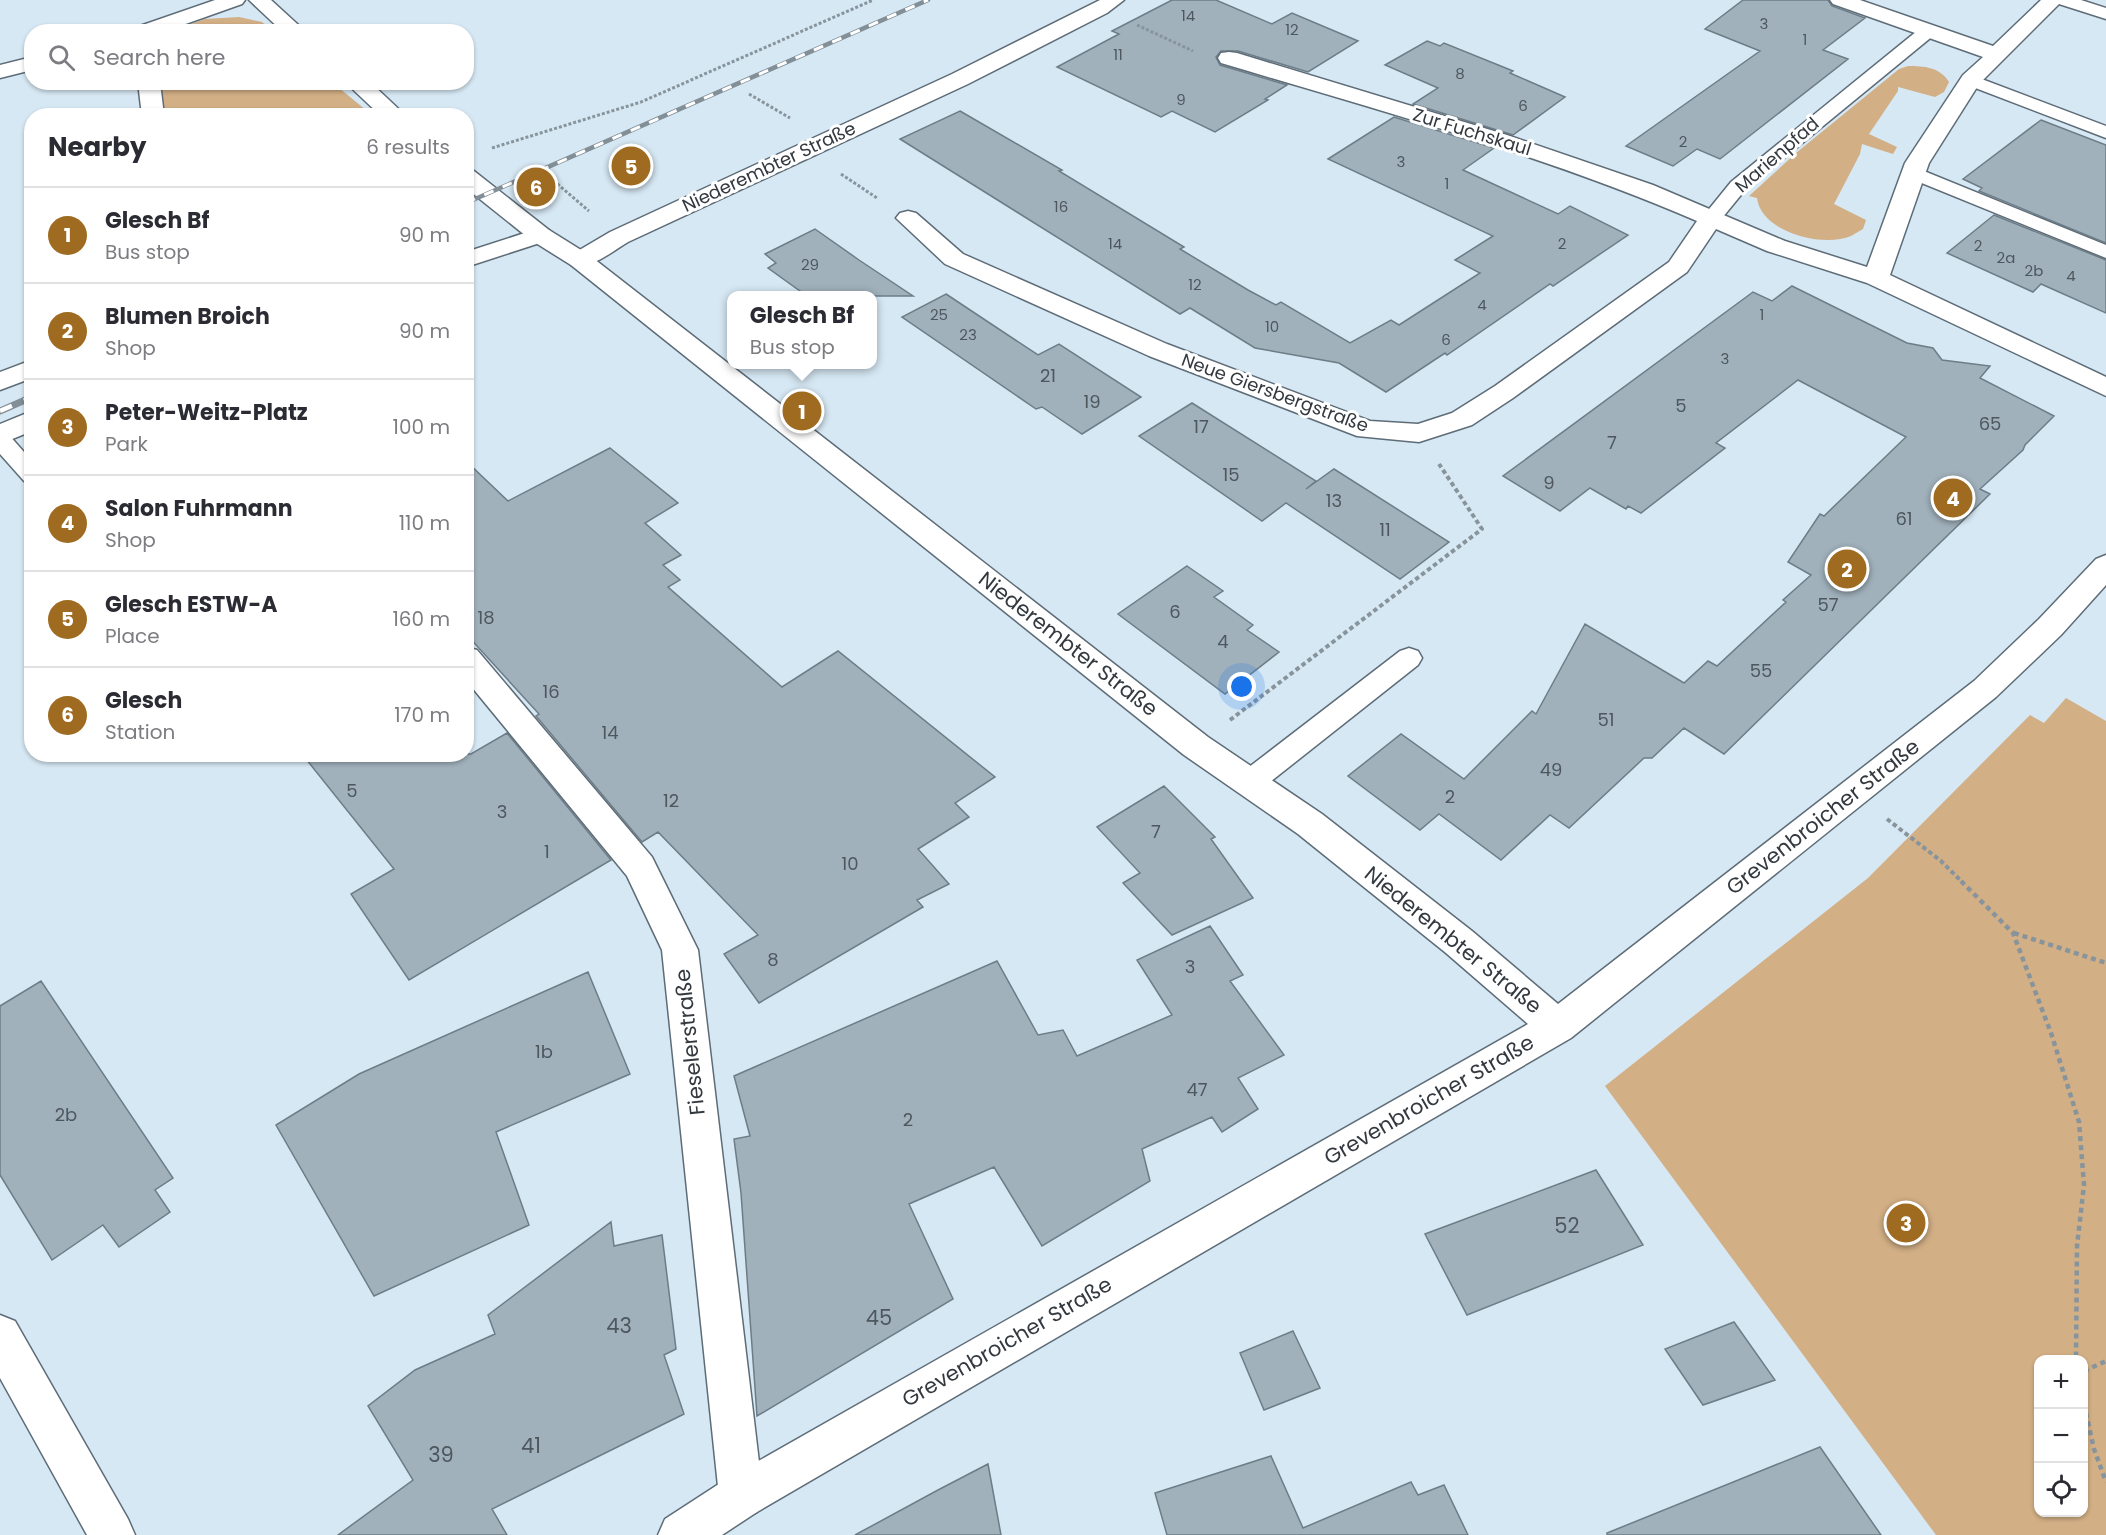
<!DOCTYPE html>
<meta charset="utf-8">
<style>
:root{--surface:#fff;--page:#f2f2f3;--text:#2b2b33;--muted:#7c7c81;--line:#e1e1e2;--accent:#9e6b21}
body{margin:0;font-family:Poppins,sans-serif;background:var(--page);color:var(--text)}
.controls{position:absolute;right:18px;bottom:18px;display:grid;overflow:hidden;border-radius:12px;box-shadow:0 2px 4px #0004}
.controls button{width:54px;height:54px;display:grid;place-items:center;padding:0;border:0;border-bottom:2px solid var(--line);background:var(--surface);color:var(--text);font:30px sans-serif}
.you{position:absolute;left:1242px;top:687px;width:21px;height:21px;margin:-15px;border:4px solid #fff;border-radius:50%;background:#1a73e8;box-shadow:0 0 0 9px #1a73e833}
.badge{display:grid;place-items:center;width:39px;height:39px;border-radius:50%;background:var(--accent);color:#fff;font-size:20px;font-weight:700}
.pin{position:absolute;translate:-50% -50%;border:3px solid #fff;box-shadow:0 2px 6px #0006}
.popup{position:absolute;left:727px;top:291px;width:150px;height:78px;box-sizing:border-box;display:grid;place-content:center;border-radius:12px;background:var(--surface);filter:drop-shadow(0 2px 4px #0005);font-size:20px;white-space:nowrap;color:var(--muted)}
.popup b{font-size:22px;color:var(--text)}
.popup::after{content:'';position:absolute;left:50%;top:100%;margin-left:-12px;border:12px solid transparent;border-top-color:var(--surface)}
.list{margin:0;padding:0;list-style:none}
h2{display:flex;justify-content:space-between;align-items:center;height:78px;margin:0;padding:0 24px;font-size:26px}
h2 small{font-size:20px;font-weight:400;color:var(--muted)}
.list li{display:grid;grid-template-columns:39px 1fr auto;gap:18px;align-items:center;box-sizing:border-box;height:96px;padding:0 24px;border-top:2px solid var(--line)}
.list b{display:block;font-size:22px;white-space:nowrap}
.list p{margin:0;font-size:20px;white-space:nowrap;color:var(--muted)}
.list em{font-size:20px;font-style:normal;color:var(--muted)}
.icon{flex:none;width:33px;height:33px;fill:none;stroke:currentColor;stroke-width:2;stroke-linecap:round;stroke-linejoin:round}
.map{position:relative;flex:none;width:2106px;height:1535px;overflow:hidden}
.search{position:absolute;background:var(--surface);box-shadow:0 2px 4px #0004;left:24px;top:24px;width:450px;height:66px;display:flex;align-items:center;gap:15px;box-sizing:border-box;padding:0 21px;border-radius:24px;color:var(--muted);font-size:22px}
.panel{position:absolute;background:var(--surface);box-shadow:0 2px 4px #0004;left:24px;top:108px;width:450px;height:654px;border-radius:24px}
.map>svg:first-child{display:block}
.green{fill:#d2af85;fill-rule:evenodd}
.building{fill:#a0b1bc;stroke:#6d7d87;stroke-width:1.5}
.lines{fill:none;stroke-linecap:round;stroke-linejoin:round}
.lane-casing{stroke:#5d6c77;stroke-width:3}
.street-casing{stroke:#5d6c77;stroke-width:3}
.secondary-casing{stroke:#5d6c77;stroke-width:3}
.path-far2{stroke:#88949c;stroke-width:3;stroke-dasharray:3 2;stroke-linecap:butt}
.path-far1{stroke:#88949c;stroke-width:4;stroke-dasharray:4.5 3;stroke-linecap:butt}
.path{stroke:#88949c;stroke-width:4.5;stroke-dasharray:5 4;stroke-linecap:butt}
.lane{fill:#fff;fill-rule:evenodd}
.street{fill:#fff;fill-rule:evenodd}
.secondary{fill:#fff;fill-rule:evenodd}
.rail-far1-casing{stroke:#838f97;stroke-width:4.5}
.rail-casing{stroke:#838f97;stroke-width:7}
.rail-far1{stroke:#fff;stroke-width:3;stroke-dasharray:10;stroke-linecap:butt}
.rail{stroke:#fff;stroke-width:4.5;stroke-dasharray:13;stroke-linecap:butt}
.labels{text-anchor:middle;stroke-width:6;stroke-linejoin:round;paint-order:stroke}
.far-number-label{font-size:15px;fill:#4e575e}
.far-street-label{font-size:18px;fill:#33393e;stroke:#fff}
.number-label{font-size:18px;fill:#4e575e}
.street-label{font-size:21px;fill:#33393e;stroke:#fff}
.near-number-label{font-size:21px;fill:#4e575e}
</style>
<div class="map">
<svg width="2106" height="1535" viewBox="0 0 2106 1535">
<rect width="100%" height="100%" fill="#d6e8f4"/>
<path class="green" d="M239,17L262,22L273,31H172L205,19Z
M1908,66C1924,66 1940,67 1949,82L1944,92L1935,97L1898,87V91L1869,134L1897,147L1893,154L1862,144L1860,154L1834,204L1866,220L1863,229C1859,231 1855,234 1851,236C1822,248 1761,232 1757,198L1749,196L1796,153L1899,69Z
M157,83H333L372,115H163Z
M2066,698L2106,721V1535H1936L1605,1086L1868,878L2030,715L2044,723ZM2038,1360H2084V1512H2038Z"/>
<path class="building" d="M1172,0H1216L1272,24L1292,13L1358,41L1308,72L1238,51H1221L1216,57L1220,65L1287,85L1265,99L1268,100L1215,132L1172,111L1161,117L1057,67L1119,34L1112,31Z
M1743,0H1828L1832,6L1865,18L1823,50L1848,59L1720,159L1697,149L1673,166L1626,146L1760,51L1705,29Z
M1427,41L1440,46L1444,43L1513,71L1510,73L1565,97L1513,135L1413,104L1438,88L1385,65Z
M960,111L1062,170L1059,171L1184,247L1180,249L1248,290L1276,305L1281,302L1350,343L1391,320L1399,325L1480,273L1455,260L1493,236L1328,159L1394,117L1494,148L1463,170L1558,214L1570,206L1628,235L1553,286L1550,284L1447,355L1445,353L1386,392L1339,363L1255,348L1190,308L1180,314L900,139Z
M2041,120L2106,145V243L1979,191L1982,188L1963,179Z
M1994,215L2106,260V313L2041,284L2033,292L1947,253Z
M815,229L859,260L913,296H807L768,268L776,263L765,254Z
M1792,286L1907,343L1933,348L1942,360L1990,366L1980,378L2054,416L2025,445L2023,450L1980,489L1990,494L1724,754L1684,728L1652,758H1644L1569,828L1550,815L1501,860L1439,814L1420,830L1348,776L1401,734L1464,779L1532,711L1536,714L1585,624L1684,683L1708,661L1717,666L1786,602L1783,600L1811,575L1788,562L1820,514L1824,516L1906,437L1798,380L1716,443L1725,448L1641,513L1628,506L1626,509L1590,488L1560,511L1503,476L1753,292L1772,301Z
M946,294L1038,355L1059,344L1141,397L1082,434L1042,407L1036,409L902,317Z
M1192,403L1316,481L1306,489L1334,469L1449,542L1400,579L1286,503L1262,521L1139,436Z
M610,448L678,503L645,523L681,555L663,565L680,580L668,587L782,687L838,651L995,777L955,803L969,817L918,849L949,884L917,900L923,907L759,1003L724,954L758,935L658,832L642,842L536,716L539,714L466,634V461L508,501Z
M1187,566L1223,591L1214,597L1253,625L1247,630L1279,652L1225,694L1118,614Z
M507,733L611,860L409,980L351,894L394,869L302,754H471Z
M1164,786L1215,837L1211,839L1253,898L1172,935L1123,883L1140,873L1097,827Z
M1210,926L1243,975L1230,981L1284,1055L1238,1078L1258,1109L1222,1132L1212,1117L1142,1149L1150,1181L1042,1246L994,1167L909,1204L953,1299L757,1416L741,1193L734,1139L750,1136L734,1076L997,961L1038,1035L1063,1030L1077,1056L1172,1015L1137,960Z
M588,972L630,1074L496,1132L529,1225L374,1296L276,1125L359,1074Z
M41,981L173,1178L155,1190L170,1212L119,1247L103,1225L52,1260L0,1175V1006Z
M1596,1170L1643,1245L1467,1315L1425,1234Z
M611,1222L614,1246L662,1235L676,1349L664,1355L684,1414L492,1509L507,1535H338L413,1480L368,1406L415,1370L495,1334L488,1315Z
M1734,1322L1775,1380L1703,1405L1665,1349Z
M1293,1331L1320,1388L1264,1410L1240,1353Z
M1820,1447L1881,1535H1607V1533Z
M1271,1456L1303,1528L1411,1482L1418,1495L1444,1485L1468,1535H1167L1155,1493Z
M988,1464L1001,1535H855L938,1490Z"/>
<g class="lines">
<defs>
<path id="lane" d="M2057,0H2081L2106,8V19L2059,4Z
M1928,26L1934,27L1937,31L1934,35L1745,190L1718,223H1704L1701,219L1731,182L1922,27Z
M1971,75L2106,126V138L1965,84L1962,80L1965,76Z
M1914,167L2106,245V258L1907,177L1904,173L1907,169Z
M0,432L8,434L32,461V484L24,481L0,454Z
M1409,648L1418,651L1422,658L1418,665L1260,790L1250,793L1240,790L1236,782L1240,774L1400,651Z"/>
<path id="street" d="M215,0H245L242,4L163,32H131L134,28Z
M1100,0H1124L1107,13L968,84L628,242C611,252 591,270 571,265L568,260L571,255L610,232L952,74Z
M1830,0H1860L1993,46L2041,0H2063L1979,84L1929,163L1890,275L2106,377V396L1867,283L1767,251L1716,229L1687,272L1513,398L1472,425L1419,442L1357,436L1149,356L945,264L896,218L900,213L908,211L916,213L963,254L1167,344L1370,421L1418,424L1452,413L1495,386L1669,262L1697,221C1544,155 1381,111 1221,63L1218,58L1221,53L1229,52L1237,53L1507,135L1653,185L1785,241L1867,267L1905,163L1963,75L1983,57L1833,4Z
M32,57V70L0,78V65Z
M138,82H160L164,116H142Z
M540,228L549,230L552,235L549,240L466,267V252Z
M32,360V378L0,390V372Z
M32,411V431L0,444V424Z
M466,647L477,650L652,857L698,950L763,1496L757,1512L741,1518L725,1512L719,1496L662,950L627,876L466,680Z
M0,1315L15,1321L128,1519L135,1535H87L0,1378Z"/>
<path id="secondary" d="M249,0H271L306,32H283Z
M345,82H370L406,116H381Z
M466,169L474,171L549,230L589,255L1208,737L1322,814L1472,931L1558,1004L1974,681L2039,619L2096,559L2106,555V585L2061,635L1996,697L1571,1038L757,1512L722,1535H658L665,1519L725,1480L1528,1024L1446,953L1298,834L1184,755L571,265L531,240L466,188Z"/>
</defs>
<use href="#lane" class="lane-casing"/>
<use href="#street" class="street-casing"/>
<use href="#secondary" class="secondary-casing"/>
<path class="path-far2" d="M1137,25L1193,51
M749,94L790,118
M492,148L641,102L873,0
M841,174L877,198
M540,188L554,181L589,211"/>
<path class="path-far1" d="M1230,720L1482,529L1439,464
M1887,819L1941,861L1962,882"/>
<path class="path" d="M1961,881L2013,933L2051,1033L2079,1122L2084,1185L2077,1246L2076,1360
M2014,933L2106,963
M2084,1371L2106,1361
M2084,1404L2094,1449L2106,1482"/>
<use href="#lane" class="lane"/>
<use href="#street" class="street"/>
<use href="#secondary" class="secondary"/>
<defs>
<path id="rail-far1" d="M466,203L928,0"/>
<path id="rail" d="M0,411L32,397"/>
</defs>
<use href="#rail-far1" class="rail-far1-casing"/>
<use href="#rail" class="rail-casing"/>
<use href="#rail-far1" class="rail-far1"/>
<use href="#rail" class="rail"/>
</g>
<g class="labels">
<g class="far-number-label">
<text x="1188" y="21">14</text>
<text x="1764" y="29">3</text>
<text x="1292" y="35">12</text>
<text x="1805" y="45">1</text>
<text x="1118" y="60">11</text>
<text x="1460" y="79">8</text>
<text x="1181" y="105">9</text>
<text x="1523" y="111">6</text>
<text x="1683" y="147">2</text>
<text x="1401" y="167">3</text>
<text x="1447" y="189">1</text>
<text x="1061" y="212">16</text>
<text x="1115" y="249">14</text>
<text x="1562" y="249">2</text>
<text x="1978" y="251">2</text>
<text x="2006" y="263">2a</text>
<text x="810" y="270">29</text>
<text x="2034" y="276">2b</text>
<text x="2071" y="281">4</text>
<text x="1195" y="290">12</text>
<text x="1482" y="310">4</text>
<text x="939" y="320">25</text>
<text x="1762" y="320">1</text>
<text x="1272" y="332">10</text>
<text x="968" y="340">23</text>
<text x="1446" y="345">6</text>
<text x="1725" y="364">3</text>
</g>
<g class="far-street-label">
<text transform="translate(1472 132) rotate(17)" y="6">Zur Fuchskaul</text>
<text transform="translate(1777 155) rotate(-41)" y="6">Marienpfad</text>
<text transform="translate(769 167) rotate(-25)" y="6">Niederembter Straße</text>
<text transform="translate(1275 393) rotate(20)" y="6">Neue Giersbergstraße</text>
</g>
<g class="number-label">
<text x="1048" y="382">21</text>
<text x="1092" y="408">19</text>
<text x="1681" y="412">5</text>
<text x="1990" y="430">65</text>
<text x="1201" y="433">17</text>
<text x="1612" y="449">7</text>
<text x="1231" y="481">15</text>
<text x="1549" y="489">9</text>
<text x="1334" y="507">13</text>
<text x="1904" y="525">61</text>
<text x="1385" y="536">11</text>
<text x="1828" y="611">57</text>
<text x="1175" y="618">6</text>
<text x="486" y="624">18</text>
<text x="1223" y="648">4</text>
<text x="1761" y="677">55</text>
<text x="551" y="698">16</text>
<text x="1606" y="726">51</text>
<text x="610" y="739">14</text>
<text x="1551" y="776">49</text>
<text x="352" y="797">5</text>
<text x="1450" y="803">2</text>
<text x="671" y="807">12</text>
<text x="502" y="818">3</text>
<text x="1156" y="838">7</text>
<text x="547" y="858">1</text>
<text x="850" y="870">10</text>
<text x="773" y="966">8</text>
<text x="1190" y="973">3</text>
<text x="544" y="1058">1b</text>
<text x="1197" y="1096">47</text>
<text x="66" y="1121">2b</text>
<text x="908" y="1126">2</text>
</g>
<g class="street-label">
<text transform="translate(1068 644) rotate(38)" y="7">Niederembter Straße</text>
<text transform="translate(1823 817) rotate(-38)" y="7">Grevenbroicher Straße</text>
<text transform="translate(1453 940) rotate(39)" y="7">Niederembter Straße</text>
<text transform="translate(690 1042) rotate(-96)" y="7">Fieselerstraße</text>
<text transform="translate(1429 1100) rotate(-30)" y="7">Grevenbroicher Straße</text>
<text transform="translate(1007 1342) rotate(-30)" y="7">Grevenbroicher Straße</text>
</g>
<g class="near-number-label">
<text x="1567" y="1233">52</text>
<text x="879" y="1325">45</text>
<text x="619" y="1333">43</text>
<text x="531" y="1453">41</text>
<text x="441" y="1462">39</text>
</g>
</g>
</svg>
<div class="controls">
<button>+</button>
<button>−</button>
<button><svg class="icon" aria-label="locate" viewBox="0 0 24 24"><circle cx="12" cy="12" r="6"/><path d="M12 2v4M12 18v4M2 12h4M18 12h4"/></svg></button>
</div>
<div class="you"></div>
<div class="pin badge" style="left:802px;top:411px">1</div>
<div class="popup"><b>Glesch Bf</b>Bus stop</div>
<div class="pin badge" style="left:1847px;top:569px">2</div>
<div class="pin badge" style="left:1906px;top:1223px">3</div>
<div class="pin badge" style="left:1953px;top:498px">4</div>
<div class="pin badge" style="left:631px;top:166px">5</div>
<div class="pin badge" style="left:536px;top:187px">6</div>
<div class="search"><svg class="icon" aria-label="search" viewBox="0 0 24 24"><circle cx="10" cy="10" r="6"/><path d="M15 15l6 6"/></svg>Search here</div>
<section class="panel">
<h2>Nearby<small>6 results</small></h2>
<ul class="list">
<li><span class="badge">1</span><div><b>Glesch Bf</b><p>Bus stop</p></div><em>90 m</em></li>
<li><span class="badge">2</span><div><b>Blumen Broich</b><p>Shop</p></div><em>90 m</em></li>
<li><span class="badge">3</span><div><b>Peter-Weitz-Platz</b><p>Park</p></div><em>100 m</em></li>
<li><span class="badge">4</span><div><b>Salon Fuhrmann</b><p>Shop</p></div><em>110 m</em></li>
<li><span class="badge">5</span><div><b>Glesch ESTW-A</b><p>Place</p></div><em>160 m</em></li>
<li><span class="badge">6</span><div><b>Glesch</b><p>Station</p></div><em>170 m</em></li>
</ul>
</section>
</div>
